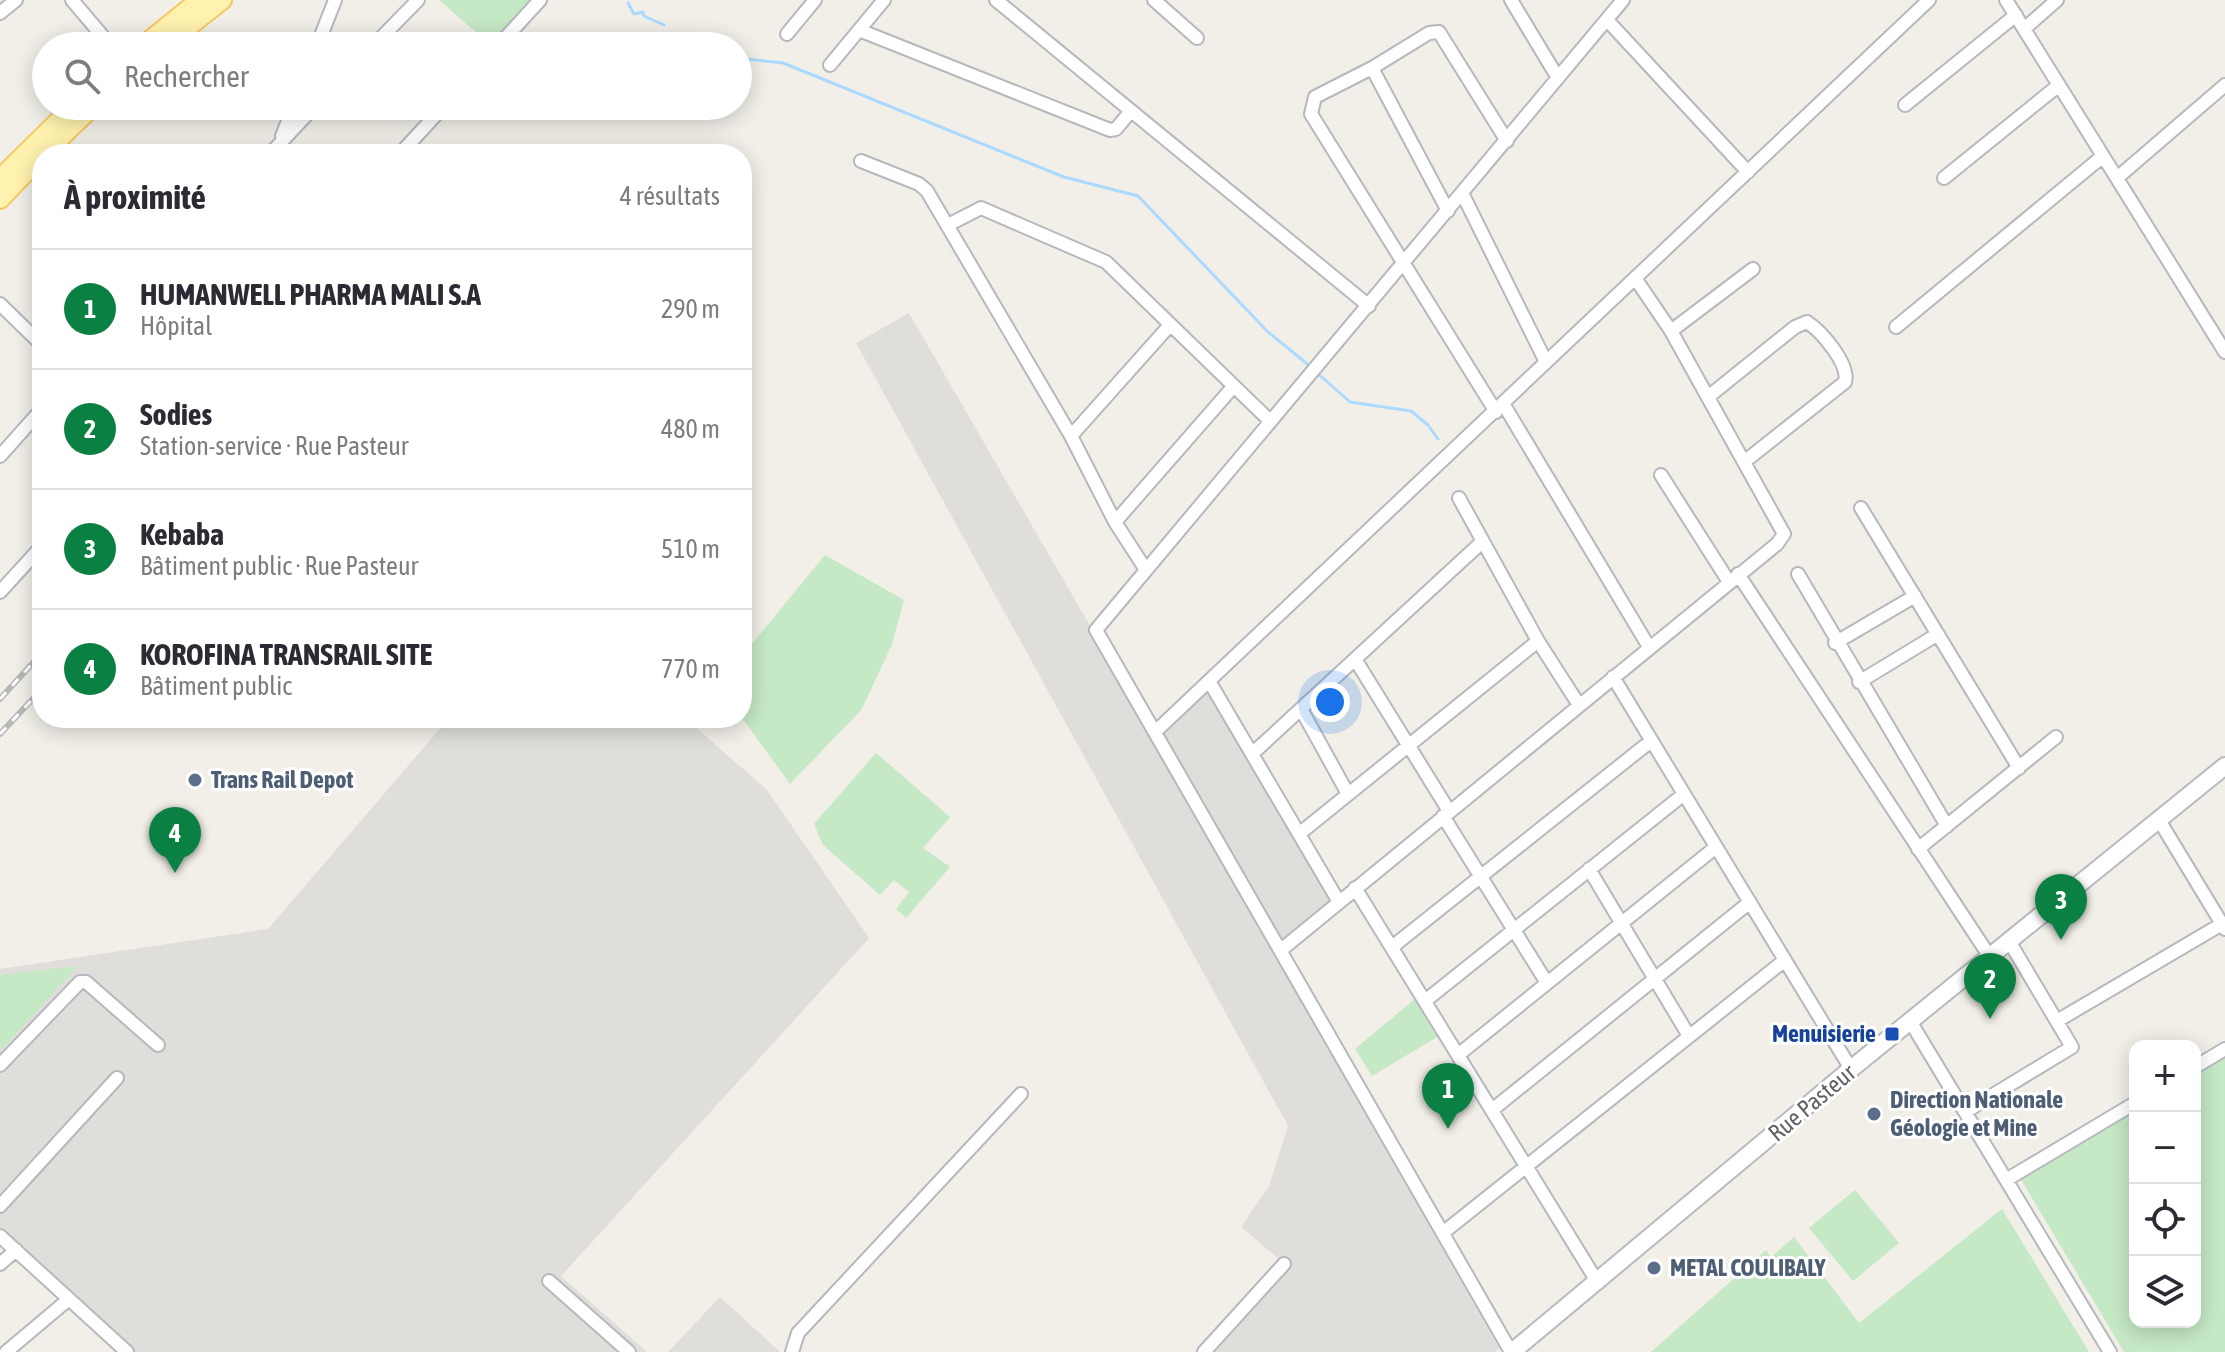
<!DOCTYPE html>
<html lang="fr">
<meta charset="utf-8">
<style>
:root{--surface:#fff;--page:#f7f7f7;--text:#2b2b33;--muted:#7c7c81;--line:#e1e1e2;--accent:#0b8043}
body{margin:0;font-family:"Asap Condensed",sans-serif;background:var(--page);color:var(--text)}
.controls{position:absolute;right:24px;bottom:24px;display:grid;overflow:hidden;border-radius:16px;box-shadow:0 4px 20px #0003}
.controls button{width:72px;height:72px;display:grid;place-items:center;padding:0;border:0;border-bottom:2px solid var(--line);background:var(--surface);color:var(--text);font:40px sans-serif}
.you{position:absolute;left:1330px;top:702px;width:28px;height:28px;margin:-20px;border:6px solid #fff;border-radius:50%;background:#1a73e8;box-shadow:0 0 0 12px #1a73e833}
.badge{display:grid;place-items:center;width:52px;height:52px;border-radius:50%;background:var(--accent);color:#fff;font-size:26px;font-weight:700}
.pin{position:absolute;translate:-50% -66px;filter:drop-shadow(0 2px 4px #0008)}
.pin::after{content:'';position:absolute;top:42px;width:28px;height:24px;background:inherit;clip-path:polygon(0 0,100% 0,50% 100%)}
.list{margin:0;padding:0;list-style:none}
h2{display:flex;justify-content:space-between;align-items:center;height:104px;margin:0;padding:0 32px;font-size:34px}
h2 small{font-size:26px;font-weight:400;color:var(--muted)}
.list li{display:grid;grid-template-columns:52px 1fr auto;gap:24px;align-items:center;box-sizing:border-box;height:120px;padding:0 32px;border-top:2px solid var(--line)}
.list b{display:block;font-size:30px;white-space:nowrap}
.list p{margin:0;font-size:26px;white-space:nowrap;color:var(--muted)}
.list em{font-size:26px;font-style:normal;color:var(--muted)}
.icon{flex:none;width:44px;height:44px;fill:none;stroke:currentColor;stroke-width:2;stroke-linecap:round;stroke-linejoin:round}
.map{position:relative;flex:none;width:2225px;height:1352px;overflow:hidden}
.search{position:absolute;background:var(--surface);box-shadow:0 4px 20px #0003;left:32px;top:32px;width:720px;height:88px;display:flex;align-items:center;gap:20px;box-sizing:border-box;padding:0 28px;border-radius:44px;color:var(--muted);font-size:30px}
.panel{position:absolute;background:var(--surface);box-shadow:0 4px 20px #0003;left:32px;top:144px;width:720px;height:584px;border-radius:32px}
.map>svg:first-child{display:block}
.industrial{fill:#e0deda}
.green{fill:#c5e8c5}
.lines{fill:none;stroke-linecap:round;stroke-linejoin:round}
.stream{stroke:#aadaff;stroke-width:3}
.minor-casing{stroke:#b5b8bc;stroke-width:16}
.secondary-casing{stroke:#b6babf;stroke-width:20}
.primary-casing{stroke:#f2c960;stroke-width:22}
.minor{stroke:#fff;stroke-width:12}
.secondary{stroke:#fff;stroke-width:16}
.primary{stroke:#fff2af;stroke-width:18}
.rail-casing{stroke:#b6b7b8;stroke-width:6}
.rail{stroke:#fff;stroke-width:3;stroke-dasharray:9;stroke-linecap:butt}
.service-dot{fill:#5c6f8a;stroke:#fff;stroke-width:3}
.transit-dot{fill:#1a4fb4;stroke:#fff;stroke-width:3}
.labels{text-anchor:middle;stroke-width:6;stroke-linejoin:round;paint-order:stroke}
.service-label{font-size:24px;font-weight:bold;fill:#4e5e75;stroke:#fff;text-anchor:start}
.transit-label{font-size:24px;font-weight:bold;fill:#164399;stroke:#fff;text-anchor:end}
.street-label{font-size:24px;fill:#5f6368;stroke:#fff}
</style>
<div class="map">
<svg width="2225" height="1352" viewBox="0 0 2225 1352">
<rect width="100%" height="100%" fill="#f1efe8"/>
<path class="industrial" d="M909,313L1152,733L1208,679L1340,905L1276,958L1499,1348L1495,1352H1197L1281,1261L1241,1227L1269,1186L1288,1126L856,343Z
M449,718H685L767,790L869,938L561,1276L647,1352H134L0,1229V969L268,929Z
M720,1297L780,1352H668Z"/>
<path class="green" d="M439,0H534L492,46Z
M825,555L904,600L892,644L862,709L790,784L742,718V656Z
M876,753L950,817L923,848L950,867L906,918L896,909L909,892L894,880L880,895L823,845L814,824Z
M78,966L0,1051V975Z
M1415,999L1437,1037L1372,1076L1355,1049Z
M2225,1056V1352H2124L2020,1178L2135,1109V1322H2195V1074Z
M1855,1190L1899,1243L1853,1281L1809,1228Z
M2002,1209L2089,1352H1651L1766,1250L1771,1257L1794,1237L1859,1323Z"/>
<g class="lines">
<path class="stream" d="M628,3L634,14L643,12L644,16L664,25
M688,38L709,46
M738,58L783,63L1064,177L1138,196L1268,332L1311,367
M1316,372L1350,402L1411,411L1428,425L1438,439"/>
<defs>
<path id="minor" d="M72,0L111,46
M996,0L1369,306
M1154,0L1197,38
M1511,0L1558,78
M2006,0L2225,352
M0,13L16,0
M1607,20L1748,172
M2024,29L2057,0
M859,30L1110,130L1116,129L1130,112
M787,34L815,0
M317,46L335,0
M373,46L418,0
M498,46L540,0
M830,65L884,0
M1372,68L1448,211
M1905,105L2016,15
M282,136L294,106
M270,154L315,106
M400,154L444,106
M861,161L919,184L927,191L1071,436
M1944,178L2059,85
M2117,178L2225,85
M1463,195L1546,362
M948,225L981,208L1106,262L1270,421
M0,304L42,345
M1896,327L2103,156
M1671,331L1753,269
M1708,397L1795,327L1807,322C1821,331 1850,364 1845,382L1744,462
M1504,405L1649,647
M1496,412L1311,114L1315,97L1372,68L1429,33L1439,32L1507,141
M0,456L42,409
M1661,475L1729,582
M1459,498L1538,641L1579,705
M1861,508L2019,768
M1115,522L1071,436L1170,325
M1146,570L1115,522L1233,387
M1738,574L1990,957
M1798,574L1947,826
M0,592L42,546
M1835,643L1915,596
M1355,659L1449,811
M1613,677L1851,1069
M1209,681L1339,902
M1859,682L1938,634
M1301,709L1348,794
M1155,732L1929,0
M1252,754L1482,542
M1443,816L1547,983
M2159,820L2225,929
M1299,834L1538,641
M1918,849L2056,737
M1589,869L1689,1036
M1355,888L1598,1283
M1392,947L1651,741
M1281,950L1777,544L1784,534L1671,331L1635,278
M1425,1001L1684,794
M1910,1021L2110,1352
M2057,1021L2222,924
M1458,1055L1716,847
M0,1065L80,982H86L158,1045
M2195,1067L2225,1049
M1492,1110L1750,902
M1965,1112L2072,1047L2009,941
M2006,1180L2135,1103
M0,1206L117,1078
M1444,1232L1785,960
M0,1236L127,1352
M0,1264L16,1250
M549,1281L629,1352
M6,1352L69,1299
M792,1352L798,1333L1021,1094
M1204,1352L1284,1264
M1511,1352L1096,630L1623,0"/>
<path id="secondary" d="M1512,1352L1851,1069L2225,766"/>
<path id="primary" d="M143,46L200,0
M164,46L222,0
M43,154L93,106
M0,179L74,106
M0,199L42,155"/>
</defs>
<use href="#minor" class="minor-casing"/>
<use href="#secondary" class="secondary-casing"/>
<use href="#primary" class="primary-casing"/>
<use href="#minor" class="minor"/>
<use href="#secondary" class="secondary"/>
<use href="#primary" class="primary"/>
<defs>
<path id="rail" d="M0,699L42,653
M0,734L42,689"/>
</defs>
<use href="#rail" class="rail-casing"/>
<use href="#rail" class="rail"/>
</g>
<g class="service-dot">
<circle cx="195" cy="780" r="8"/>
<circle cx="1874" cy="1114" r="8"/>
<circle cx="1654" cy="1268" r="8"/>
</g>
<rect class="transit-dot" x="1884" y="1026" width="16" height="16" rx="4"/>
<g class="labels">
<g class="service-label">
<text x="211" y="788">Trans Rail Depot</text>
<text x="1890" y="1108">Direction Nationale<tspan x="1890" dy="28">Géologie et Mine</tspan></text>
<text x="1670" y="1276">METAL COULIBALY</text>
</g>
<g class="transit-label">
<text x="1876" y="1042">Menuisierie</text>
</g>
<g class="street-label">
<text transform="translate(1812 1103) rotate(-40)" y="8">Rue Pasteur</text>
</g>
</g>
</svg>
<div class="controls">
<button>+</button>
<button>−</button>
<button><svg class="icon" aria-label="locate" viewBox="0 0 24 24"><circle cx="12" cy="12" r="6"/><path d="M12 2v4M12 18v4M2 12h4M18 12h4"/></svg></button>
<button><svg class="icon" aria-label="layers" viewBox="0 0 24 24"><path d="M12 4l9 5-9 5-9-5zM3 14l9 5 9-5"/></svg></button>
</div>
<div class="you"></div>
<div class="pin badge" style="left:1448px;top:1129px">1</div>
<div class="pin badge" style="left:1990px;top:1019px">2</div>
<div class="pin badge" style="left:2061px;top:940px">3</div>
<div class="pin badge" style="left:175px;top:873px">4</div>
<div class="search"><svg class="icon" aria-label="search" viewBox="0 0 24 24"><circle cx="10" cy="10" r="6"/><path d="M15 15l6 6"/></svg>Rechercher</div>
<section class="panel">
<h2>À proximité<small>4 résultats</small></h2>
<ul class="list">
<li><span class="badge">1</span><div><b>HUMANWELL PHARMA MALI S.A</b><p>Hôpital</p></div><em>290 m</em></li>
<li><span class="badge">2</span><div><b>Sodies</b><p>Station-service · Rue Pasteur</p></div><em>480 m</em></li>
<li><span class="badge">3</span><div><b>Kebaba</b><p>Bâtiment public · Rue Pasteur</p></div><em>510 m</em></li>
<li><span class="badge">4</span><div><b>KOROFINA TRANSRAIL SITE</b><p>Bâtiment public</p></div><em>770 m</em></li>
</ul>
</section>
</div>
